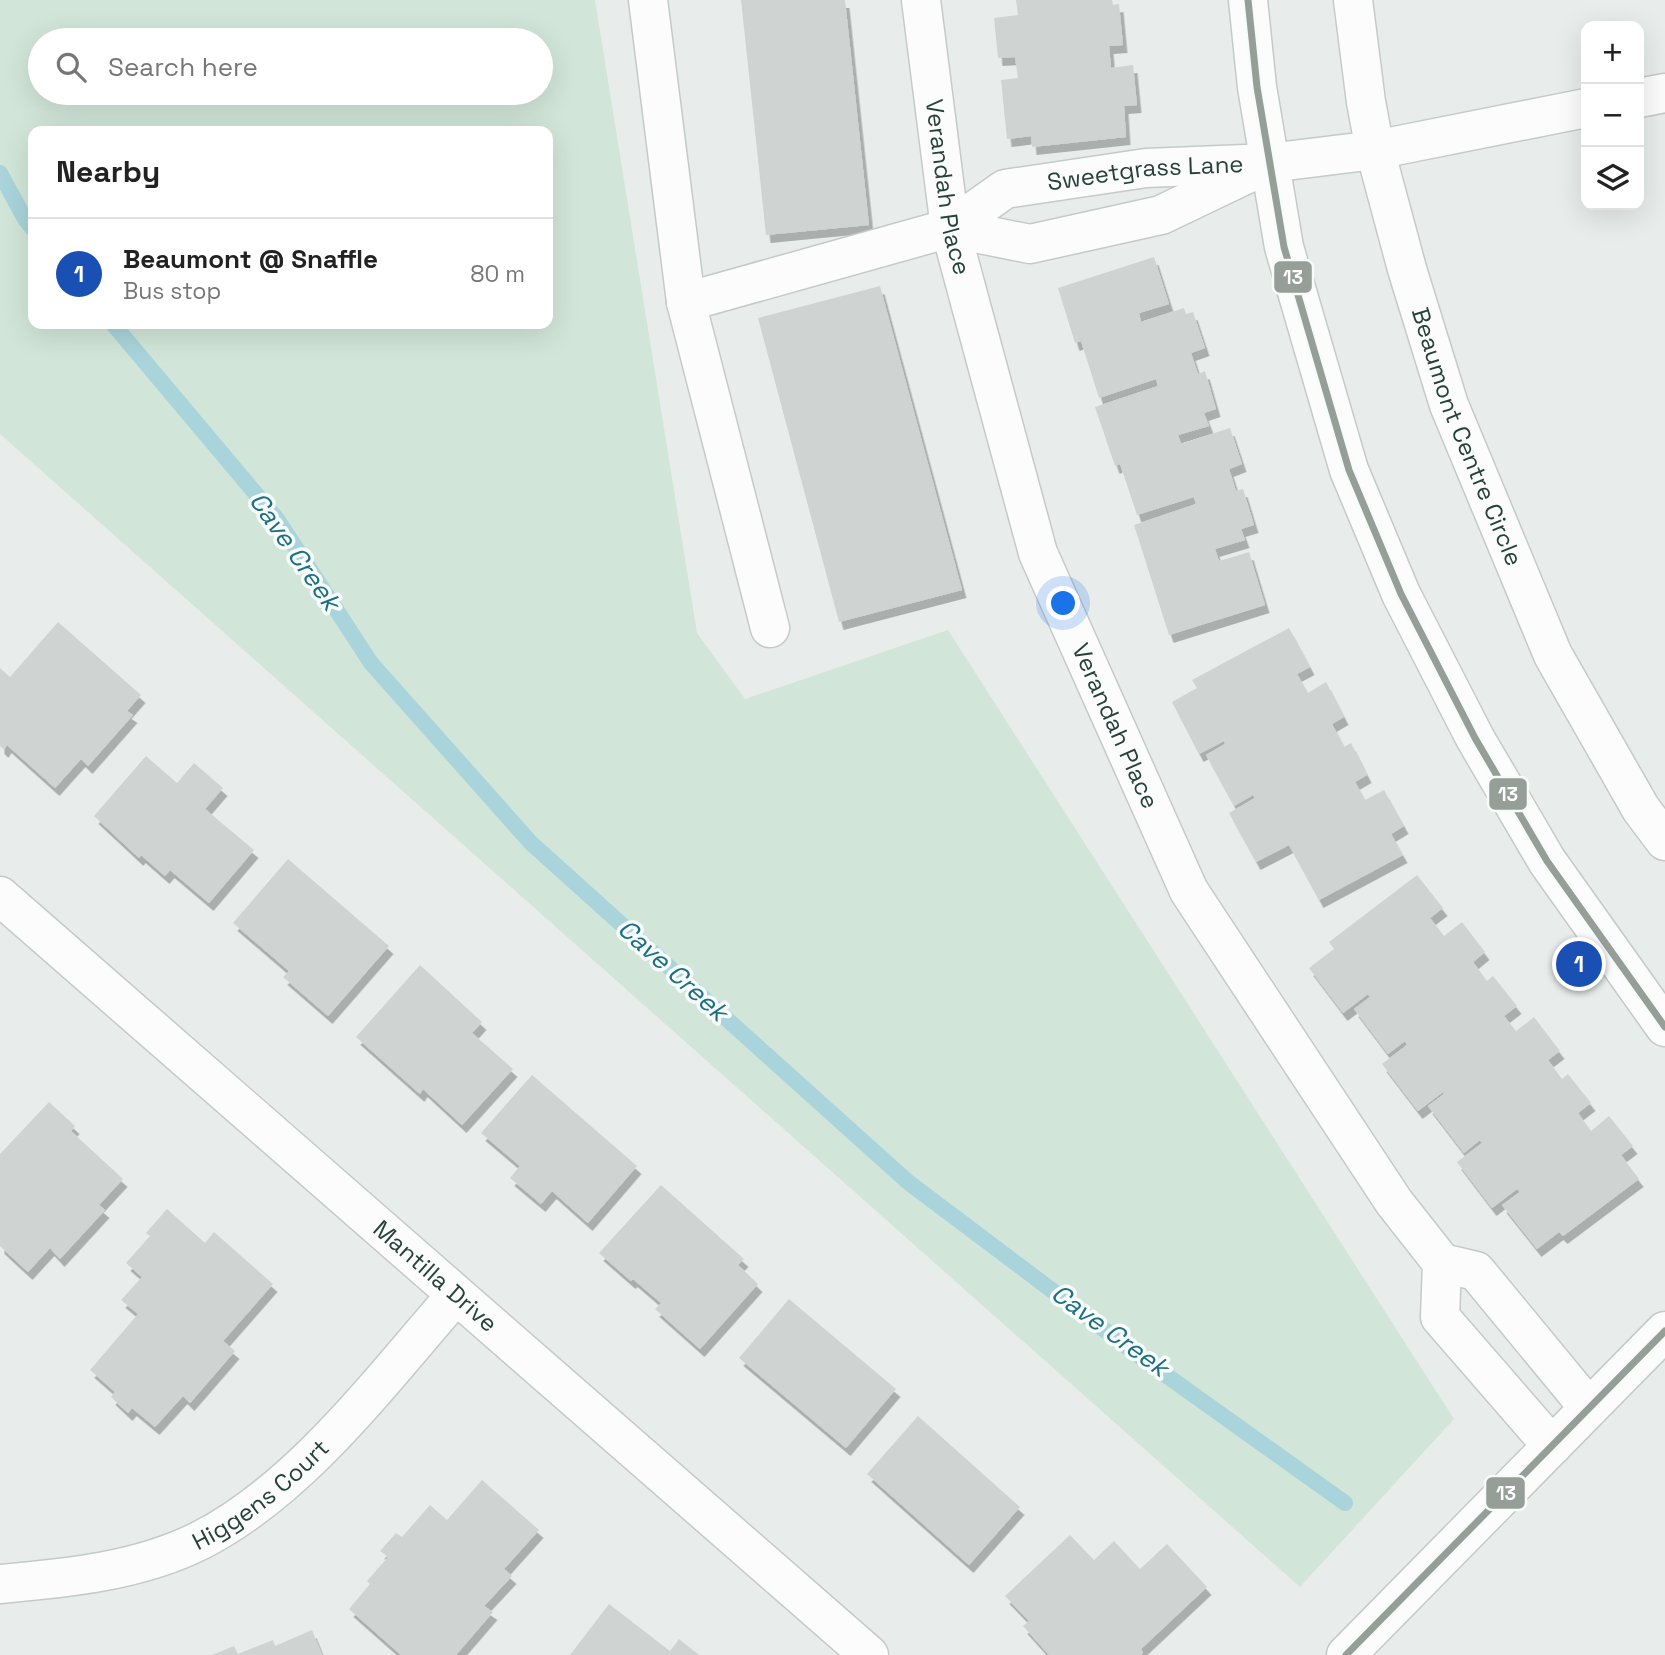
<!DOCTYPE html>
<meta charset="utf-8">
<style>
:root{--surface:#fff;--page:#f2f2f2;--text:#222;--muted:#767676;--line:#e0e0e0;--accent:#0f766e}
body{margin:0;font-family:"Space Grotesk",sans-serif;background:var(--page);color:var(--text)}
.controls{position:absolute;right:21px;top:21px;display:grid;overflow:hidden;border-radius:14px;box-shadow:0 7px 28px #0002}
.controls button{width:63px;height:63px;display:grid;place-items:center;padding:0;border:0;border-bottom:2px solid var(--line);background:var(--surface);color:var(--text);font:35px sans-serif}
.you{position:absolute;left:1064px;top:604px;width:24px;height:24px;margin:-18px;border:5px solid #fff;border-radius:50%;background:#1a73e8;box-shadow:0 0 0 10px #1a73e833}
.badge{display:grid;place-items:center;width:46px;height:46px;border-radius:50%;background:var(--accent);color:#fff;font-size:23px;font-weight:700}
.pin{position:absolute;translate:-50% -50%;border:4px solid #fff;box-shadow:0 2px 7px #0006}
.list{margin:0;padding:0;list-style:none}
h2{display:flex;justify-content:space-between;align-items:center;height:91px;margin:0;padding:0 28px;font-size:30px}
h2 small{font-size:23px;font-weight:400;color:var(--muted)}
.list li{display:grid;grid-template-columns:46px 1fr auto;gap:21px;align-items:center;box-sizing:border-box;height:112px;padding:0 28px;border-top:2px solid var(--line)}
.list b{display:block;font-size:26px;white-space:nowrap}
.list p{margin:0;font-size:23px;white-space:nowrap;color:var(--muted)}
.list em{font-size:23px;font-style:normal;color:var(--muted)}
.icon{flex:none;width:38px;height:38px;fill:none;stroke:currentColor;stroke-width:2;stroke-linecap:round;stroke-linejoin:round}
.map{position:relative;flex:none;width:1665px;height:1655px;overflow:hidden}
.search{position:absolute;background:var(--surface);box-shadow:0 7px 28px #0002;left:28px;top:28px;width:525px;height:77px;display:flex;align-items:center;gap:18px;box-sizing:border-box;padding:0 24px;border-radius:38px;color:var(--muted);font-size:26px}
.panel{position:absolute;background:var(--surface);box-shadow:0 7px 28px #0002;left:28px;top:126px;width:525px;height:203px;border-radius:14px}
.map>svg:first-child{display:block}
.green{fill:#d1e6d8;fill-rule:evenodd}
.lines{fill:none;stroke-linecap:round;stroke-linejoin:round}
.stream{stroke:#a9d4db;stroke-width:16}
.building{fill:#cfd4d2;filter:url(#shadow)}
.minor-casing{stroke:#c5cac8;stroke-width:41}
.minor{stroke:#fcfcfc;stroke-width:38}
.bus-1-casing{stroke:#f7fbf9;stroke-width:12}
.bus-1{stroke:#969e98;stroke-width:7}
.labels{text-anchor:middle;stroke-width:7;stroke-linejoin:round;paint-order:stroke}
.street-label{font-size:24px;fill:#24423a;stroke:#f7fbf9}
.water-label{font-size:26px;font-style:italic;fill:#1c6f80;stroke:#f7fbf9}
.line-badge{stroke:#f7fbf9;stroke-width:2.5}
.badge-label{font-size:19px;text-anchor:middle;font-weight:bold;fill:#fff}
</style>
<div class="map">
<svg width="1665" height="1655" viewBox="0 0 1665 1655">
<defs>
<filter id="shadow"><feDropShadow dx="4.5" dy="8" stdDeviation="0" flood-color="#0004"/></filter>
</defs>
<rect width="100%" height="100%" fill="#e8edeb"/>
<path class="green" d="M0,0H595L697,633L745,699L948,630L1454,1419L1300,1587L0,434ZM40,40H541V93H40ZM33,131H548V324H33Z"/>
<g class="lines">
<path class="stream" d="M0,173L25,219L33,229
M113,324L277,519L371,663L531,843L908,1182L1142,1358L1345,1503"/>
</g>
<path class="building" d="M741,0H845L869,225L766,235Z
M1016,0H1112L1113,5L1119,4L1123,45L1109,46L1111,68L1133,65L1137,105L1124,106L1126,137L1032,147L1031,136L1007,139L1001,80L1018,78L1015,57L998,58L994,18L1018,15Z
M1154,257L1169,304L1139,313L1141,322L1184,308L1186,314L1193,312L1205,348L1191,353L1198,374L1205,371L1216,409L1204,413L1209,426L1178,435L1181,444L1230,428L1242,464L1229,469L1236,491L1243,489L1254,525L1241,529L1245,540L1215,549L1219,561L1249,552L1265,605L1169,635L1134,525L1196,504L1194,497L1137,515L1120,464L1115,466L1095,407L1158,386L1156,379L1099,398L1081,341L1075,343L1058,288Z
M880,286L962,590L839,622L758,318Z
M58,622L141,695L127,711L133,715L88,766L81,759L55,788L7,745L4,750L0,746V668L10,677Z
M1289,628L1310,667L1297,674L1308,693L1326,682L1344,717L1332,724L1344,747L1351,743L1367,775L1355,782L1365,800L1384,790L1404,826L1391,834L1403,855L1319,900L1289,845L1256,862L1229,813L1255,798L1253,795L1234,806L1206,755L1225,744L1224,741L1199,754L1172,702L1197,688L1192,680Z
M146,756L177,783L194,763L223,788L205,809L254,850L209,903L170,870L165,876L141,855L139,858L94,816Z
M288,859L389,946L328,1016L283,977L289,971L233,923Z
M1417,875L1443,908L1430,918L1444,936L1462,922L1485,952L1473,962L1487,981L1493,976L1517,1006L1504,1016L1516,1031L1534,1017L1560,1051L1548,1060L1562,1079L1568,1074L1591,1103L1578,1113L1591,1131L1609,1116L1633,1146L1621,1155L1639,1179L1563,1236L1559,1232L1537,1249L1502,1205L1520,1192L1517,1189L1492,1208L1457,1162L1482,1143L1480,1140L1464,1153L1428,1106L1444,1094L1443,1092L1418,1111L1382,1064L1407,1045L1405,1041L1388,1054L1354,1009L1370,997L1368,994L1343,1013L1309,968L1334,949L1329,942Z
M420,965L482,1022L472,1033L513,1069L462,1125L423,1089L420,1094L356,1037Z
M532,1075L637,1166L588,1223L552,1191L541,1204L510,1178L520,1166L481,1133Z
M49,1102L75,1126L71,1131L123,1179L99,1205L105,1210L60,1259L50,1248L28,1272L0,1246V1154Z
M661,1185L744,1259L738,1265L758,1284L700,1349L655,1309L661,1303L633,1279L631,1281L599,1253Z
M167,1209L205,1243L214,1232L273,1284L223,1341L235,1351L190,1403L183,1396L155,1427L132,1408L128,1413L111,1397L115,1392L90,1370L138,1314L121,1300L142,1277L126,1263L150,1236L146,1233Z
M789,1299L896,1389L846,1448L739,1358Z
M918,1416L1020,1507L969,1565L867,1474Z
M482,1480L539,1530L504,1569L512,1576L484,1606L493,1612L456,1655H401L349,1609L370,1584L367,1581L388,1557L380,1551L396,1533L402,1537L430,1505L447,1520Z
M1070,1535L1094,1560L1114,1541L1140,1569L1167,1544L1207,1587L1141,1649L1143,1653L1141,1655H1049L1023,1626L1029,1621L1005,1596Z
M609,1604L670,1651L679,1639L699,1655H570Z
M312,1630L322,1655H212L234,1646L238,1654L273,1640L275,1646Z"/>
<g class="lines">
<defs>
<g id="minor">
<path d="M648,0L686,302L770,628"/>
<path id="s1" d="M921,0L950,228L1038,553L1189,891L1394,1202L1442,1263L1476,1271L1589,1408"/>
<path d="M1248,0L1257,87L1284,247L1349,470L1401,594L1475,738L1547,861L1665,1027"/>
<path id="s2" d="M1353,0L1366,102L1375,150L1407,269L1449,405L1553,655L1641,809L1665,841"/>
<path d="M1639,98L1665,93"/>
<path d="M950,228L1030,244L1161,215L1255,170"/>
<path id="s3" d="M686,302L950,228L1005,189L1146,168L1270,163L1375,150L1586,108"/>
<path id="s4" d="M0,896L869,1655"/>
<path d="M1442,1263L1440,1317L1552,1446"/>
<path id="s5" d="M0,1584C68,1578 140,1571 201,1540C302,1488 382,1379 456,1295"/>
<path d="M1346,1655L1665,1331"/>
</g>
</defs>
<use href="#minor" class="minor-casing"/>
<use href="#minor" class="minor"/>
<defs>
<path id="bus-1" d="M1248,0L1257,87L1284,247L1349,470L1401,594L1475,738L1547,861L1665,1027
M1346,1655L1665,1331"/>
</defs>
<use href="#bus-1" class="bus-1-casing"/>
<use href="#bus-1" class="bus-1"/>
</g>
<g class="labels">
<g class="street-label">
<text dy="8" stroke="none"><textPath href="#s3" startOffset="483">Sweetgrass Lane</textPath></text>
<text dy="8" stroke="none"><textPath href="#s1" startOffset="189">Verandah Place</textPath></text>
<text dy="8" stroke="none"><textPath href="#s2" startOffset="453">Beaumont Centre Circle</textPath></text>
<text dy="8" stroke="none"><textPath href="#s1" startOffset="756">Verandah Place</textPath></text>
<text dy="8" stroke="none"><textPath href="#s4" startOffset="578">Mantilla Drive</textPath></text>
<text dy="8" stroke="none"><textPath href="#s5" startOffset="282">Higgens Court</textPath></text>
</g>
<g class="water-label">
<text transform="translate(295 551) rotate(55)" y="9">Cave Creek</text>
<text transform="translate(673 970) rotate(42)" y="9">Cave Creek</text>
<text transform="translate(1110 1330) rotate(36)" y="9">Cave Creek</text>
</g>
</g>
<g class="line-badge">
<rect x="1273" y="260" width="40" height="34" rx="7" fill="#969e98"/>
<rect x="1488" y="777" width="40" height="34" rx="7" fill="#969e98"/>
<rect x="1485" y="1476" width="41" height="34" rx="7" fill="#969e98"/>
</g>
<g class="badge-label">
<text x="1293" y="284">13</text>
<text x="1508" y="801">13</text>
<text x="1506" y="1500">13</text>
</g>
</svg>
<div class="controls">
<button>+</button>
<button>−</button>
<button><svg class="icon" aria-label="layers" viewBox="0 0 24 24"><path d="M12 4l9 5-9 5-9-5zM3 14l9 5 9-5"/></svg></button>
</div>
<div class="you"></div>
<div class="pin badge" style="left:1579px;top:964px;background:#1a4fb4">1</div>
<div class="search"><svg class="icon" aria-label="search" viewBox="0 0 24 24"><circle cx="10" cy="10" r="6"/><path d="M15 15l6 6"/></svg>Search here</div>
<section class="panel">
<h2>Nearby<small></small></h2>
<ul class="list">
<li><span class="badge" style="background:#1a4fb4">1</span><div><b>Beaumont @ Snaffle</b><p>Bus stop</p></div><em>80 m</em></li>
</ul>
</section>
</div>
